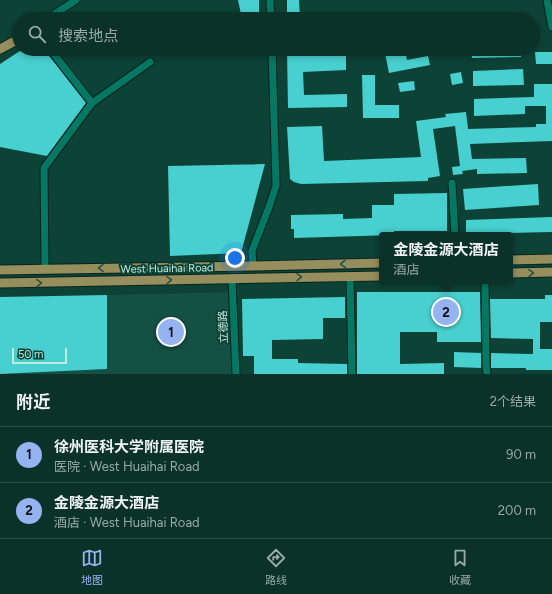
<!DOCTYPE html>
<html lang="zh">
<meta charset="utf-8">
<style>
:root{--surface:#0a3228;--page:#183e34;--text:#f1f3f6;--muted:#99aaa8;--line:#2a4d45;--accent:#95b2f1}
body{margin:0;font-family:Figtree,"Noto Sans SC",sans-serif;background:var(--page);color:var(--text)}
.scale{position:absolute;left:12px;bottom:10px;width:55px;box-sizing:border-box;padding-left:4px;border:2px solid #bfeadd;border-top:0;font-size:11px;line-height:14px;white-space:nowrap;color:#bfeadd;-webkit-text-stroke:3px #0d4236;paint-order:stroke}
.you{position:absolute;left:235px;top:258px;width:14px;height:14px;margin:-10px;border:3px solid #fff;border-radius:50%;background:#1a73e8;box-shadow:0 0 0 6px #1a73e833}
.badge{display:grid;place-items:center;width:26px;height:26px;border-radius:50%;background:var(--accent);color:#111;font-size:13px;font-weight:700}
.pin{position:absolute;translate:-50% -50%;border:2px solid #fff;box-shadow:0 1px 4px #0006}
.popup{position:absolute;left:379px;top:232px;width:134px;height:52px;box-sizing:border-box;display:grid;place-content:center;border-radius:4px;background:var(--surface);filter:drop-shadow(0 1px 3px #0005);font-size:13px;white-space:nowrap;color:var(--muted)}
.popup b{font-size:15px;color:var(--text)}
.popup::after{content:'';position:absolute;left:50%;top:100%;margin-left:-8px;border:8px solid transparent;border-top-color:var(--surface)}
.list{margin:0;padding:0;list-style:none}
h2{display:flex;justify-content:space-between;align-items:center;height:52px;margin:0;padding:0 16px;font-size:17px}
h2 small{font-size:13px;font-weight:400;color:var(--muted)}
.list li{display:grid;grid-template-columns:26px 1fr auto;gap:12px;align-items:center;box-sizing:border-box;height:56px;padding:0 16px;border-top:1px solid var(--line)}
.list b{display:block;font-size:15px;white-space:nowrap}
.list p{margin:0;font-size:13px;white-space:nowrap;color:var(--muted)}
.list em{font-size:13px;font-style:normal;color:var(--muted)}
.icon{flex:none;width:22px;height:22px;fill:none;stroke:currentColor;stroke-width:2;stroke-linecap:round;stroke-linejoin:round}
.map{position:relative;flex:none;width:552px;height:374px;overflow:hidden}
.search{position:absolute;background:var(--surface);box-shadow:0 2px 6px #0003;left:12px;right:12px;top:12px;height:44px;display:flex;align-items:center;gap:10px;box-sizing:border-box;padding:0 14px;border-radius:22px;color:var(--muted);font-size:15px}
.sheet{height:164px;background:var(--surface)}
nav{display:flex;justify-content:space-around;align-items:center;box-sizing:border-box;height:56px;border-top:1px solid var(--line);background:var(--surface);font-size:11px;color:var(--muted)}
nav a{display:grid;justify-items:center;gap:2px}
nav .on{color:var(--accent)}
.map>svg:first-child{display:block}
.built{fill:#145043}
.building{fill:#48cfcf}
.lines{fill:none;stroke-linecap:round;stroke-linejoin:round}
.minor-casing{stroke:#07251e;stroke-width:9}
.major-casing{stroke:#07251e;stroke-width:11}
.minor{stroke:#047863;stroke-width:7}
.major{stroke:#978e5e;stroke-width:9}
.oneway{stroke:#29513e}
.labels{text-anchor:middle;stroke-width:4;stroke-linejoin:round;paint-order:stroke}
.street-label{font-size:11px;fill:#bfeadd;stroke:#0d4236}
</style>
<div class="map">
<svg width="552" height="374" viewBox="0 0 552 374">
<rect width="100%" height="100%" fill="#0d4236"/>
<path class="built" d="M233,292L236,374H6L107,369V295Z"/>
<path class="building" d="M238,0H259V19H242Z
M287,0H299L300,19H287Z
M23,49H45L46,52L86,103L47,156L0,147V64Z
M371,49H405L407,60L428,56L430,65L389,73L385,53L372,56Z
M471,49H521V57L472,58Z
M287,51H303V56L346,55V70L303,72L304,95L347,94V107L288,108Z
M535,52H552V64H536Z
M523,69L524,85L473,86V71Z
M461,72L463,83L452,85L450,74Z
M362,75H375V105H399V118H363Z
M414,81L415,90L400,92L398,83Z
M534,84H552V141L470,144L472,159L526,158L527,173L477,174V169L462,171L463,174L453,175L452,167L460,166L455,126L433,129L440,176L428,178V181L301,184L294,182L290,179L287,127L322,126L324,161L421,157L416,121L446,117L445,114L466,112L468,129L536,127V124H546V106H525V114L474,116V99L534,97Z
M265,164L241,253L170,256L168,166Z
M538,184L539,205L465,210L463,189Z
M447,193V231H394V235L294,238V229H291V215L343,214V219L372,218V205H394V194Z
M552,217V232L466,234V220Z
M357,292H480L481,342H437V332H400V364L444,363V374H357Z
M107,295V369L0,374V297Z
M545,295H552V322H540V349H552V370H526V368H491V353L533,354V339L491,338L490,299H545Z
M345,297V318H323V339L272,340V359H298V363L347,364V374H254V356H243L242,299Z
M454,352L481,353V368L454,367Z"/>
<g class="lines">
<defs>
<path id="minor" d="M270,0L271,19
M547,0L552,27
M47,19L76,0
M50,49L92,103
M452,183L455,235
M253,266L252,251L269,207L276,186L272,49
M45,269L44,168L92,103L150,62
M350,276L352,374
M232,279L236,374
M485,281L486,364L487,374"/>
<path id="major" d="M0,49L13,42
M510,260L552,259
M0,270L253,266L382,263
M510,273L552,272
M0,283L382,276"/>
</defs>
<use href="#minor" class="minor-casing"/>
<use href="#major" class="major-casing"/>
<use href="#minor" class="minor"/>
<use href="#major" class="major"/>
</g>
<defs><path id="oneway-chevron" d="M-2-3.5L2.5 0L-2 3.5" fill="none" stroke-width="1.6" stroke-linecap="round" stroke-linejoin="round"/></defs>
<g class="oneway">
<use href="#oneway-chevron" transform="translate(343 264) rotate(178)"/>
<use href="#oneway-chevron" transform="translate(101 268) rotate(179)"/>
<use href="#oneway-chevron" transform="translate(531 273) rotate(-1)"/>
<use href="#oneway-chevron" transform="translate(299 277) rotate(-1)"/>
<use href="#oneway-chevron" transform="translate(169 280) rotate(-1)"/>
<use href="#oneway-chevron" transform="translate(39 283) rotate(-1)"/>
</g>
<g class="labels">
<g class="street-label">
<text transform="translate(167 268) rotate(-1)" y="4">West Huaihai Road</text>
<text transform="translate(223 327) rotate(-92)" y="4">立德路</text>
</g>
</g>
</svg>
<div class="scale">50 m</div>
<div class="you"></div>
<div class="pin badge" style="left:171px;top:332px">1</div>
<div class="pin badge" style="left:446px;top:312px">2</div>
<div class="popup"><b>金陵金源大酒店</b>酒店</div>
<div class="search"><svg class="icon" aria-label="search" viewBox="0 0 24 24"><circle cx="10" cy="10" r="6"/><path d="M15 15l6 6"/></svg>搜索地点</div>
</div>
<section class="sheet">
<h2>附近<small>2个结果</small></h2>
<ul class="list">
<li><span class="badge">1</span><div><b>徐州医科大学附属医院</b><p>医院 · West Huaihai Road</p></div><em>90 m</em></li>
<li><span class="badge">2</span><div><b>金陵金源大酒店</b><p>酒店 · West Huaihai Road</p></div><em>200 m</em></li>
</ul>
</section>
<nav>
<a class="on"><svg class="icon" aria-label="map" viewBox="0 0 24 24"><path d="M3 6l6-2 6 2 6-2v14l-6 2-6-2-6 2zM9 4v14M15 6v14"/></svg>地图</a>
<a><svg class="icon" aria-label="directions" viewBox="0 0 24 24"><path d="M12 3l9 9-9 9-9-9zM9 14v-3h6M13 9l2 2-2 2"/></svg>路线</a>
<a><svg class="icon" aria-label="saved" viewBox="0 0 24 24"><path d="M7 4h10v16l-5-4-5 4z"/></svg>收藏</a>
</nav>
